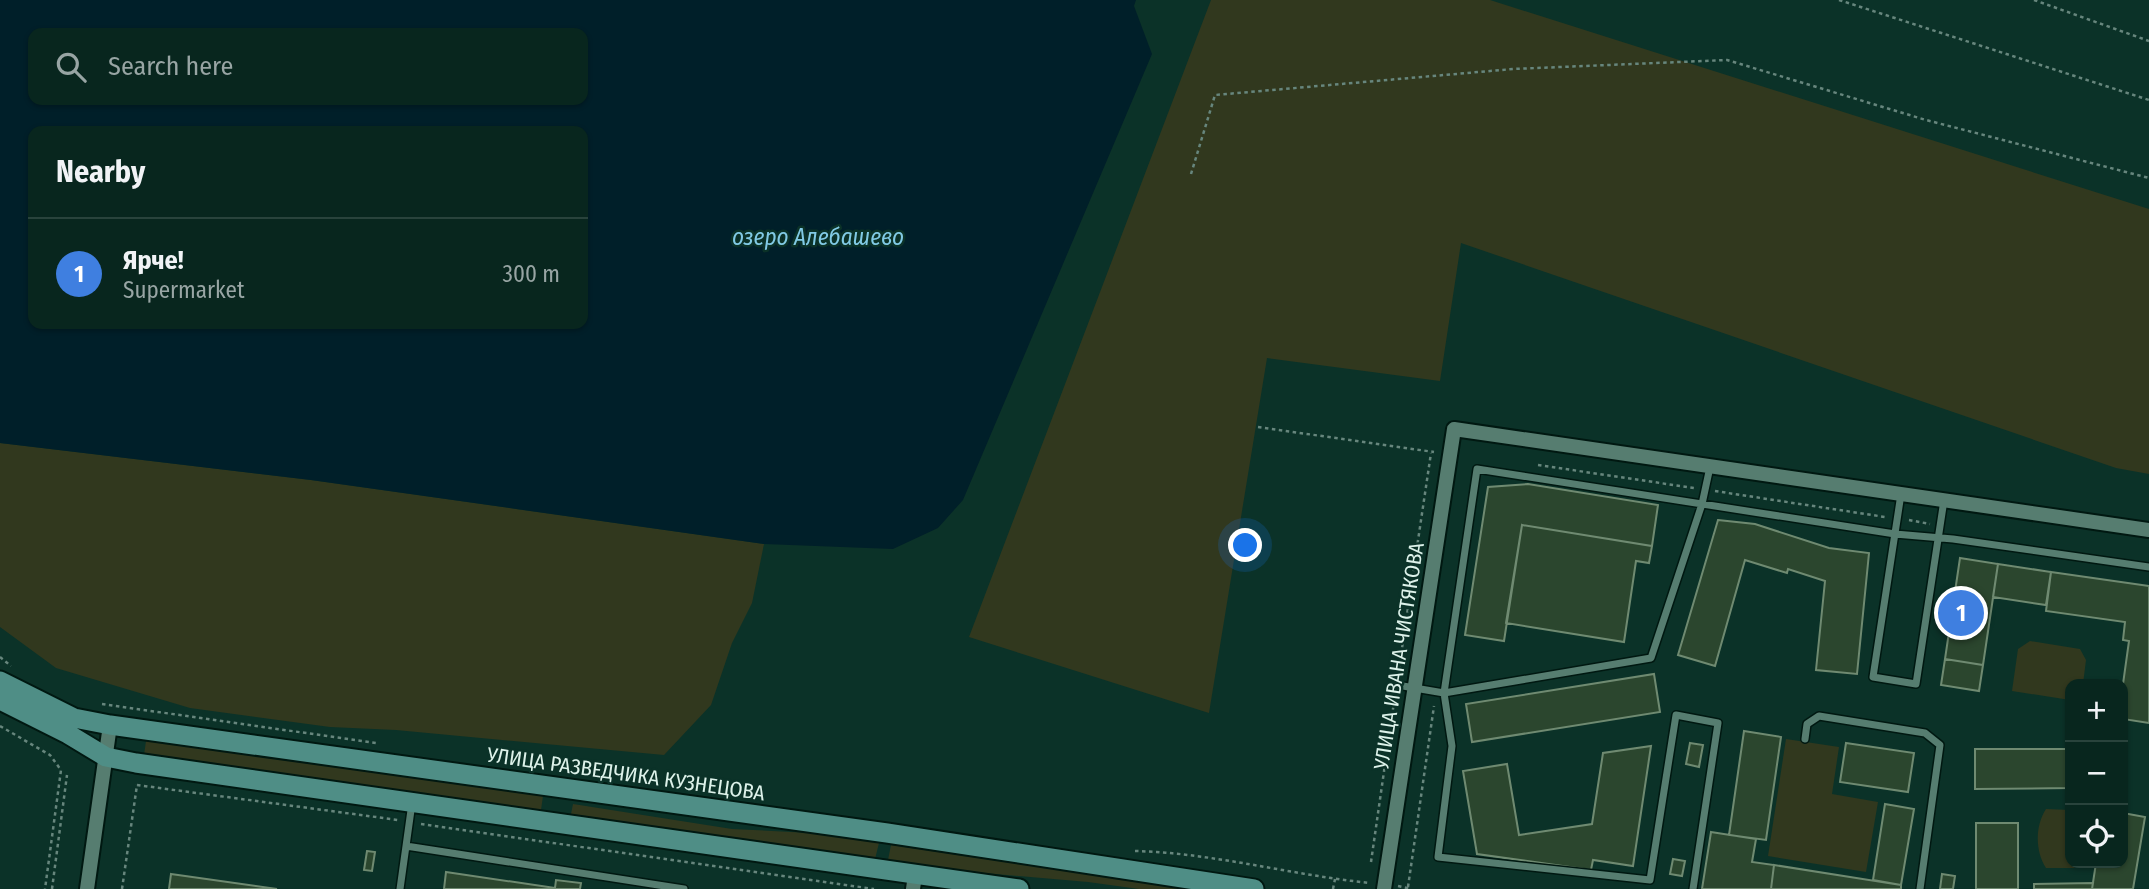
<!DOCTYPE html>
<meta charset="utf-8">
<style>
:root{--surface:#08261e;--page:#16322b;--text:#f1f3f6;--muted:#98a5a4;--line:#29433c;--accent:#db2777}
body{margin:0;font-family:"Fira Sans Condensed",sans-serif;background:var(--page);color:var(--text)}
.controls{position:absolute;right:21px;bottom:21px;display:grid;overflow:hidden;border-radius:14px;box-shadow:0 2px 5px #0004}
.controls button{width:63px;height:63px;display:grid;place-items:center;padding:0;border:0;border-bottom:2px solid var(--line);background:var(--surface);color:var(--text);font:35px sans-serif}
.you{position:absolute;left:1246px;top:546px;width:24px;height:24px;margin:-18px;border:5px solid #fff;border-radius:50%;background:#1a73e8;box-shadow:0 0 0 10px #1a73e833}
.badge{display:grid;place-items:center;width:46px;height:46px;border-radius:50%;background:var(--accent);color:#fff;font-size:23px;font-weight:700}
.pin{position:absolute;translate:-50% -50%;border:4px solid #fff;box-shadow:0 2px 7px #0006}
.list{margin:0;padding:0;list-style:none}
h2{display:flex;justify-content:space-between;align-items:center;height:91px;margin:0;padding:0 28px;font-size:30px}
h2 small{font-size:23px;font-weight:400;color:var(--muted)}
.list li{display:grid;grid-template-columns:46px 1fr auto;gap:21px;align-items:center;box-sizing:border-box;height:112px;padding:0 28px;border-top:2px solid var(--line)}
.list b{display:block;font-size:26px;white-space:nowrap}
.list p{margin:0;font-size:23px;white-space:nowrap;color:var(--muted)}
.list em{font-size:23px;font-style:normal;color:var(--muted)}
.icon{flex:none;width:38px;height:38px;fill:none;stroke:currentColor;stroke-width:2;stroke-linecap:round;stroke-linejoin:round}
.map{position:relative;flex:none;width:2149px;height:889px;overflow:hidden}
.search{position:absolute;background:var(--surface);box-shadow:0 2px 5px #0004;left:28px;top:28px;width:560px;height:77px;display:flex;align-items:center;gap:18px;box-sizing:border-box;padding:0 24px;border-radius:14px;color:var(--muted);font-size:26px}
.panel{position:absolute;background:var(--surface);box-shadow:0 2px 5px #0004;left:28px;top:126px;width:560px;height:203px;border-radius:14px}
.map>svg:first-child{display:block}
.green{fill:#31381e}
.water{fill:#001f29;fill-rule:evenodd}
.building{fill:#2b462e;stroke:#6f8a71;stroke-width:2}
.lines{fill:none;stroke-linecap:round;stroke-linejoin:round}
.service-casing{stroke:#001811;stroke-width:10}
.minor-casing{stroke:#001811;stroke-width:18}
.secondary-casing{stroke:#001811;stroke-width:23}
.path{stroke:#67867d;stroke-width:2.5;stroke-dasharray:3.5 3.5;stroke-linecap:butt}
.service{stroke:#567d70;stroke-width:7}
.minor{stroke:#567d70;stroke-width:14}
.secondary{stroke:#4f8e86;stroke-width:19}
.labels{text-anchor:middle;stroke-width:5;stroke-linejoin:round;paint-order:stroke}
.street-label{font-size:21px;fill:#ddf2ea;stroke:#0b3228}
.water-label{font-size:23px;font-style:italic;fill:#81cae5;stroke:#0b3228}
</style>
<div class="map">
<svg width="2149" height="889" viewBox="0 0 2149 889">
<rect width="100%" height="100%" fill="#0b3228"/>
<path class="green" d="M1211,0H1490L2149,209V474L2116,468L1461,243L1440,381L1267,358L1209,713L969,637Z
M0,443L311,480L764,544L752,603L732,643L711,705L664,755L396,730L330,727L190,708L56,668L0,627Z
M2030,641L2080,649L2086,660L2083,684H2070V700L2012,691L2018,649Z
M1786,739L1839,747L1832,794L1878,802L1866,872L1768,856Z
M146,741L543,796L541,810L144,755Z
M573,804L732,829L811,833L879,843L875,859L571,814Z
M2046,809L2070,810V863H2079L2074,868H2046C2035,851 2035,826 2046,809Z
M891,845L1190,889H1139L1088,882L973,872L888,860Z"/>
<path class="water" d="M0,0H1136L1134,6L1152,54L963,500L938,528L893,549L764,544L311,480L0,443ZM33,33H583V100H33ZM33,131H583V324H33Z"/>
<path class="building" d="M1528,484L1658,505L1652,546L1522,525L1504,641L1465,635L1488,487Z
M1718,520L1755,524L1829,548L1869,553L1857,674L1816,670L1825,581L1788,569L1787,573L1745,560L1715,666L1678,655Z
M1522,525L1652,546L1649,563L1636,561L1624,642L1506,623Z
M1960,558L1998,564L1983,665L1945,659Z
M1998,564L2051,572L2046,605L1993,597Z
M2051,572L2149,586V723L2123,719V684L2129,641L2123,640L2125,622L2046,611Z
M1945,659L1983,665L1979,691L1941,685Z
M1654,674L1660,712L1472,742L1466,704Z
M1744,731L1781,737L1766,840L1729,835Z
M1690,743L1703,745L1699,767L1686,764Z
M1846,743L1914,753L1908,792L1840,782Z
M1651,746L1633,866L1593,860L1591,870L1477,854L1463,771L1507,764L1519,835L1592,824L1603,753Z
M1975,749H2070V788L1975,789Z
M1885,804L1914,809L1901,885L1873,880Z
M2123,813L2145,817L2133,889H2092L2096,863H2123Z
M1976,823H2018V889H1976Z
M1711,832L1756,839L1752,862L1774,865L1771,889H1702Z
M367,851L375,852L372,871L364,870Z
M1673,859L1685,861L1682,876L1670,874Z
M1774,865L1901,885V889H1771Z
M446,872L555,888L556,880L581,883L580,889H444Z
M171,874L277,889H169Z
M1942,874L1955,876L1953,889H1940Z
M2093,883L2092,889H2034V884Z"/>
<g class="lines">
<defs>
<path id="service" d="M1710,467L1702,504L1651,658L1444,693L1477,469L1895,534L1953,539L2149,567
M1901,494L1873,677L1916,684L1944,500
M1397,685L1444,693L1452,746L1438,857L1650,880L1676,715L1718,723L1693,889
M1805,739L1807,724L1819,716L1925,733L1940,745L1920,889
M406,846L684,889
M400,889L412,803"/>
<path id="minor" d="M87,889L110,725
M913,889L915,875
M1384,889L1454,429L2149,530"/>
<path id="secondary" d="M0,681L74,718L110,725L887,833L1254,889
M0,700L68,734L106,757L136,763L1019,889"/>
</defs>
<use href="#service" class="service-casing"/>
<use href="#minor" class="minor-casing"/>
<use href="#secondary" class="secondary-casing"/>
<path class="path" d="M1839,0L2149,100
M2034,0L2149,41
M1191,174L1215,95L1513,69L1727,60L1926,120L2149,178
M1258,427L1434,452
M1538,465L1694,488
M1715,491L1885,517
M1909,520L1930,524
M0,657L11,666
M1398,675L1431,453
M102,704L376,743
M0,726L50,755L61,770L45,889
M137,785L398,820
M421,824L874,889
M1135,851C1214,853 1291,875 1370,883
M1371,862L1395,695
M1398,886L1411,889
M1408,887L1434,706
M52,889L67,775
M122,889L137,785
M1333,889L1335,879"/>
<use href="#service" class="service"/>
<use href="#minor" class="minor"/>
<use href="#secondary" class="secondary"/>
</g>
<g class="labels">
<g class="street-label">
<text transform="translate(1399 656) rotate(-81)" y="7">УЛИЦА ИВАНА ЧИСТЯКОВА</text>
<text transform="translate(626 774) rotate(8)" y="7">УЛИЦА РАЗВЕДЧИКА КУЗНЕЦОВА</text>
</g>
<g class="water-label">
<text x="818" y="245">озеро Алебашево</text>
</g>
</g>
</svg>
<div class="controls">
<button>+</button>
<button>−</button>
<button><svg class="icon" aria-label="locate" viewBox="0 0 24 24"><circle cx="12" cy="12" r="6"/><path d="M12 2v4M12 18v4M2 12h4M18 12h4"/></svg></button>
</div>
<div class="you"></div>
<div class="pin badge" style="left:1961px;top:613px;background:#3f7fe0">1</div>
<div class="search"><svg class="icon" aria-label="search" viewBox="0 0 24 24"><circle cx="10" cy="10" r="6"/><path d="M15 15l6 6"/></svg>Search here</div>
<section class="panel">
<h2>Nearby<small></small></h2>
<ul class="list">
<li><span class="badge" style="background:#3f7fe0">1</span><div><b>Ярче!</b><p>Supermarket</p></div><em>300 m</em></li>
</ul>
</section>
</div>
